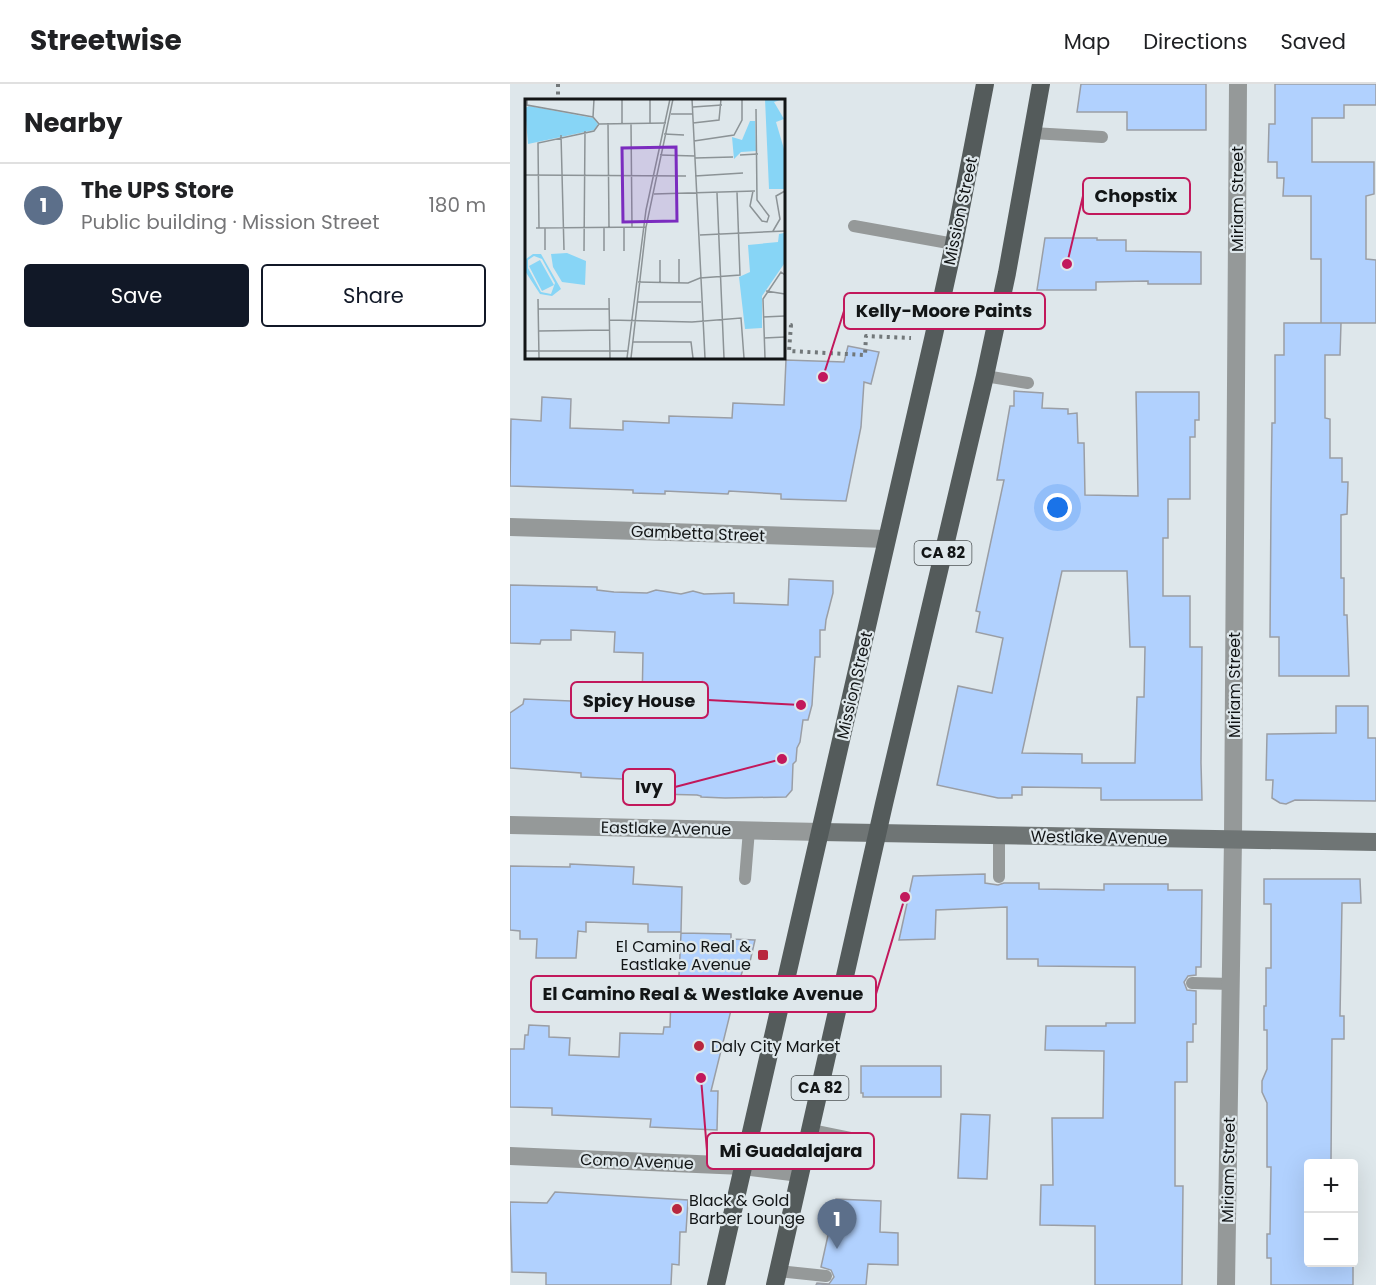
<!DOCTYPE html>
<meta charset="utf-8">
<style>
:root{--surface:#fff;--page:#f2f2f2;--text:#202124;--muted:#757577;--line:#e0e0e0;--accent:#111827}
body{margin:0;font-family:Poppins,sans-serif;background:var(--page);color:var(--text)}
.controls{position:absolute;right:18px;bottom:18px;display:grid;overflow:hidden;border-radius:6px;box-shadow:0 6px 24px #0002}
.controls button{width:54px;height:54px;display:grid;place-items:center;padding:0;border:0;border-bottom:2px solid var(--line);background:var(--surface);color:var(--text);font:30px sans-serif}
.you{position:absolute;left:548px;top:424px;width:21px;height:21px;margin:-15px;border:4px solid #fff;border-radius:50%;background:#1a73e8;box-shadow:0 0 0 9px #1a73e833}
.badge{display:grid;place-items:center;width:39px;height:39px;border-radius:50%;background:var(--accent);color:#fff;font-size:20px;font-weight:700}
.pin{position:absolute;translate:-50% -50px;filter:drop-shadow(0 2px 3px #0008)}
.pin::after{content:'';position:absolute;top:32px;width:21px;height:18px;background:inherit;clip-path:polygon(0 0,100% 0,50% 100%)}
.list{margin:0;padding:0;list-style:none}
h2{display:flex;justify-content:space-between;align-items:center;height:78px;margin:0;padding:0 24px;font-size:26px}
h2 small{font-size:20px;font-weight:400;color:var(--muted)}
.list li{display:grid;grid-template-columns:39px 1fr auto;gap:18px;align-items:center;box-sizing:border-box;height:84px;padding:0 24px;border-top:2px solid var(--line)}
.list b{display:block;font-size:22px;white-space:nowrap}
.list p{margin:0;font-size:20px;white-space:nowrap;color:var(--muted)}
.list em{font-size:20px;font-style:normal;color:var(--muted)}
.actions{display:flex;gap:12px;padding:18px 24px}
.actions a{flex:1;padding:14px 0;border:2px solid var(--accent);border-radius:6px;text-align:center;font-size:21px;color:var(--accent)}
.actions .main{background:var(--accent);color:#fff}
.map{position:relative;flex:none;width:866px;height:1201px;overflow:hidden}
header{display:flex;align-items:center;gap:36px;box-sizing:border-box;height:84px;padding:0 30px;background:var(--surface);border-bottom:2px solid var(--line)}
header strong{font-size:28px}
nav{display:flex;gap:33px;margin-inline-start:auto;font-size:21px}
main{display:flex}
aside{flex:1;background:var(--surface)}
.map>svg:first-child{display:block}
.building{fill:#b1d1fe;stroke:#9a9ea5;stroke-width:1.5;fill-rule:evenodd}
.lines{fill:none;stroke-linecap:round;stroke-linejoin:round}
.path{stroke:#72787a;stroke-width:4;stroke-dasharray:3 4.5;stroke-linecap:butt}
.lane{stroke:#959999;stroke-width:12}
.street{stroke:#959999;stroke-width:18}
.secondary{stroke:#6f7575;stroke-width:18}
.primary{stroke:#545b5b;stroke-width:18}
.poi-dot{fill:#b8273e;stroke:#dee7eb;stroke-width:2}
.labels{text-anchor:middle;stroke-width:4.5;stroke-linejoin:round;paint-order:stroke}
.shield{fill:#dee7eb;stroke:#4f5456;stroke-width:1.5}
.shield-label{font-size:15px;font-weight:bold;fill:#121516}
.street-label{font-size:16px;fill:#121516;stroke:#dee7eb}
.poi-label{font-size:16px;fill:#121516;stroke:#dee7eb;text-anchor:start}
.inset-road{fill:none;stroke:#8c9396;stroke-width:1.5}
.view{fill:#7b2cbf;fill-opacity:0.15;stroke:#7b2cbf;stroke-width:3}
.inset-edge{fill:none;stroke:#121516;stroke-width:3}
.leader{fill:none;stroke:#c2185b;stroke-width:2}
.callout-dot{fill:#c2185b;stroke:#dee7eb;stroke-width:2}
.callout{fill:#dee7eb;stroke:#c2185b;stroke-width:2}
.callout-label{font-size:18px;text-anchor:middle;font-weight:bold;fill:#121516}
</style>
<header>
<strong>Streetwise</strong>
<nav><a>Map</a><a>Directions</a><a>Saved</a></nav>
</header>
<main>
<aside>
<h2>Nearby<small></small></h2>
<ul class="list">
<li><span class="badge" style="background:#5c6f8a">1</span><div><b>The UPS Store</b><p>Public building · Mission Street</p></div><em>180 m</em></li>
</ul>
<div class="actions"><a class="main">Save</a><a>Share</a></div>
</aside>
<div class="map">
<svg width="866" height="1201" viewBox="0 0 866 1201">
<rect width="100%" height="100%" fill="#dee7eb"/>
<path class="building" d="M571,0H696V46H617V28H567Z
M765,0H866V21H834V34H802V78H864V110L856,112V175L866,176V239H811V175H801V112H773L774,94H767V78H758L759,40H765Z
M535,154H587V156H616V167L691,168V200H638V197L586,198V206H527Z
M774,239H831L830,271H815V334L820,335V374H832V398H838L837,430L831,431V494H834V531H837L839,592H769V553H760L761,420L762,339H765V271H774Z
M338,262L369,268L361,300L354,298L351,343L336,417L271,415V410L219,407L218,410L155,407V410L123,409V406L0,402L1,335L31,337L32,313L61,315L60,344L113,346V337L159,339V332L222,334L223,319L274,321L276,276L334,278Z
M504,307L533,309L532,324L558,325V330L567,329L568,359H574L575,411L628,412L626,308H689V336H685V353H680V415H658V454H653V512H680V563H692L691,679L692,716H591V704L512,703V711H502V714H488L427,701L448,602L482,609L493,554L466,548L470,528L466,527L494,396H487L500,322H504ZM552,487H617L620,563H635L634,613H627L625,679H572V670L512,669Z
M279,495L323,497V509L316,536L315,546H310V573H305L302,621L298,636H293L290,658L287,664L286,677L283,680L282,706L276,713L215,714L191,713V712L187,711L146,710L134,703V696L71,693V689L0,684V629L13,620L14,615L132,620L133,569L104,568L105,548L61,546V556H31L30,560L0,559V501L87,503V506L104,508L137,509L146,506L171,510L183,507L194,510L224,509V519L278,521Z
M826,622H858V654H866V717L785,716L776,720L770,719L762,714L763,696H756L757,650L826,649Z
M60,780L124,783L123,800L172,803L171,848H138V840L76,838V848L68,847L66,874H26L27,855H10V847L0,846V782L60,783Z
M475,790V799L488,801L494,799H529V805L594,806V800H658V806H692L691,883H686V891L678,892L674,898L677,906L686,907V940H683V958H677V998H665V1102H673L672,1201H585V1142L530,1141L531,1101H543L542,1034H593L594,967L535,966L536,942H596V939H625V883L528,882V875H497V823L426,826L425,855L389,856L403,792Z
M754,795H850L851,819H832L830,932H834V955H822L821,1077H814V1080H798V1179H843V1201H761V1174H757V1150H760L761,1083H757V1019L752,1008V997L757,985V946H754V922H756V884H761V820H754Z
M171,849L221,850V855L245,856L239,882H234L224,914L201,1007H208L207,1046L140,1043L141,1035L42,1031V1024L0,1023V965H14L15,951H18L19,941L39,942V953L60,954L59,971L109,973L110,949L153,950L154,943H160L161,912H168Z
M351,982H431V1013H353V1009H351Z
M451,1030L480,1031L477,1095L448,1094Z
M45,1108L178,1116L176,1148H170L169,1181L162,1180L161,1201H36V1189L2,1188L0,1118L37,1119Z
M326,1115L371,1117L370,1148L388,1149V1181L358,1180L356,1201H306L307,1199L319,1200L324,1193L321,1186L311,1183Z"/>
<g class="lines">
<path class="path" d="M48,0V16
M273,241H281L279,267L355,271L356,252L401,254"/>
<path class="lane" d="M522,49L592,53
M344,142L444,160
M475,292L518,299
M489,751V793
M235,795L239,746
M682,899L721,900
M301,1046L350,1056
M268,1187L316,1192"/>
<path class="street" d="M0,443L376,455
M0,741L311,748
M0,1072L233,1082L290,1089
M716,1201L723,755L728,0"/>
<path class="secondary" d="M311,748L866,758"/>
<path class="primary" d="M206,1201L423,255L444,160L475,0
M265,1201L374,720L475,292L497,189L531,0"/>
</g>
<g class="poi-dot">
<rect x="247" y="865" width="12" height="12" rx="3"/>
<circle cx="189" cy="962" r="6"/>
<circle cx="167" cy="1125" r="6"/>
</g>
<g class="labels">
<g class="shield">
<rect x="404.5" y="457" width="57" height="24" rx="4.5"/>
<rect x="281.5" y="992" width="57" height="24" rx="4.5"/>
</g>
<g class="shield-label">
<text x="433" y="474">CA 82</text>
<text x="310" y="1009">CA 82</text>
</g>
<g class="street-label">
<text transform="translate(727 115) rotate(-90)" y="6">Miriam Street</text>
<text transform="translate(450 127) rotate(-78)" y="6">Mission Street</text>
<text transform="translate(188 449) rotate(2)" y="6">Gambetta Street</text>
<text transform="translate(344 601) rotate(-77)" y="6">Mission Street</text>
<text transform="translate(724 601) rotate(-90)" y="6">Miriam Street</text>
<text transform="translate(156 744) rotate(1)" y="6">Eastlake Avenue</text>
<text transform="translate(589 753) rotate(1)" y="6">Westlake Avenue</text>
<text transform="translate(127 1077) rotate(2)" y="6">Como Avenue</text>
<text transform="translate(718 1086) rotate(-89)" y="6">Miriam Street</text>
</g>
<g class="poi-label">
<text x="241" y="868" text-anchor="end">El Camino Real &amp;<tspan x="241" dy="18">Eastlake Avenue</tspan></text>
<text x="201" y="968">Daly City Market</text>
<text x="179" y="1122">Black &amp; Gold<tspan x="179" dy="18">Barber Lounge</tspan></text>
</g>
</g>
<g transform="translate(15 15)">
<rect width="260" height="260" fill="#dee7eb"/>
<path d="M240,0H259L249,3L259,20L251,23L259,50V90H244ZM4,7L68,19L73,25L69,31L3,45L0,9ZM225,22H230L231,52L216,53L209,60L207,38L217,41ZM259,134V165L237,197V229L220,230L214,178L225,173L223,146L253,143L254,135ZM42,154L61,162L60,186L37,183L28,168L26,155ZM8,155H16L36,190L27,197L15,195L0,172L1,160ZM9,157L17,160L30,184L26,195L16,193L3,169V161ZM15,161L29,186L17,192L4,167Z" fill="#87d5f6" fill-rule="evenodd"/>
<path class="inset-road" d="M2,0V6L68,18L74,25M97,0V24M125,0V24M167,0L180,259M168,8L197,6M146,15H168M68,18L69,0M83,24L84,129M106,24L107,129M168,24L194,21L196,0M74,25L141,24M139,35L159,36M36,36L39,151M169,42L209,36L217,21V0M135,56L170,57M215,56L233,55M170,59L208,58M0,76L161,77M170,77L218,74M228,92L225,107L237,122L242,123L244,117L232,101L231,10M192,94L199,259M129,95L230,92M11,129L121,128M14,129L13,44L69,32L74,25M79,129V152M99,129V152M248,132L255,120L251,97L260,92M175,136L260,132M20,151V129M59,152L60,32M154,160V184M135,161V184M113,183L163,184L175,179L215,176L212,93M241,192L260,195M84,199L85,259M13,200L14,259M112,203H176M13,210H84M238,218L260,217M85,221L167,223L216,219L219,259M13,232L84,231M239,239L260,238M108,243H166L168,259M0,252H103M102,259L121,111L145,0M106,259L121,128L148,0M240,259L238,200L256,173L260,176"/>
<path class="view" d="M151,48L152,122L98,123L97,49Z"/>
<rect width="260" height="260" class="inset-edge"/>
</g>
<path class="leader" d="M557 180L573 112M313 293L334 227M291 621L198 616M272 675L165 703M395 813L366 910M191 994L197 1067"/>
<g class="callout-dot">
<circle cx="557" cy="180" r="6"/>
<circle cx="313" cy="293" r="6"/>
<circle cx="291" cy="621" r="6"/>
<circle cx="272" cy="675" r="6"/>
<circle cx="395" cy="813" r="6"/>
<circle cx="191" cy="994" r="6"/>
</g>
<g class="callout">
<rect x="573" y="94" width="107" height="36" rx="6"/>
<rect x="334" y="209" width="201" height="36" rx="6"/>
<rect x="61" y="598" width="137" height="36" rx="6"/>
<rect x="113" y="685" width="52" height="36" rx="6"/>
<rect x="21" y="892" width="345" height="36" rx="6"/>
<rect x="197" y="1049" width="167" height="36" rx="6"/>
</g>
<g class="callout-label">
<text x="626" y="118">Chopstix</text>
<text x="434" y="233">Kelly-Moore Paints</text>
<text x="129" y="623">Spicy House</text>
<text x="139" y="709">Ivy</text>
<text x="193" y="916">El Camino Real &amp; Westlake Avenue</text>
<text x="281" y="1073">Mi Guadalajara</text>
</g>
</svg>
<div class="controls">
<button>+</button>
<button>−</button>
</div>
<div class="you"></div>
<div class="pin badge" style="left:327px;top:1165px;background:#5c6f8a">1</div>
</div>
</main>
